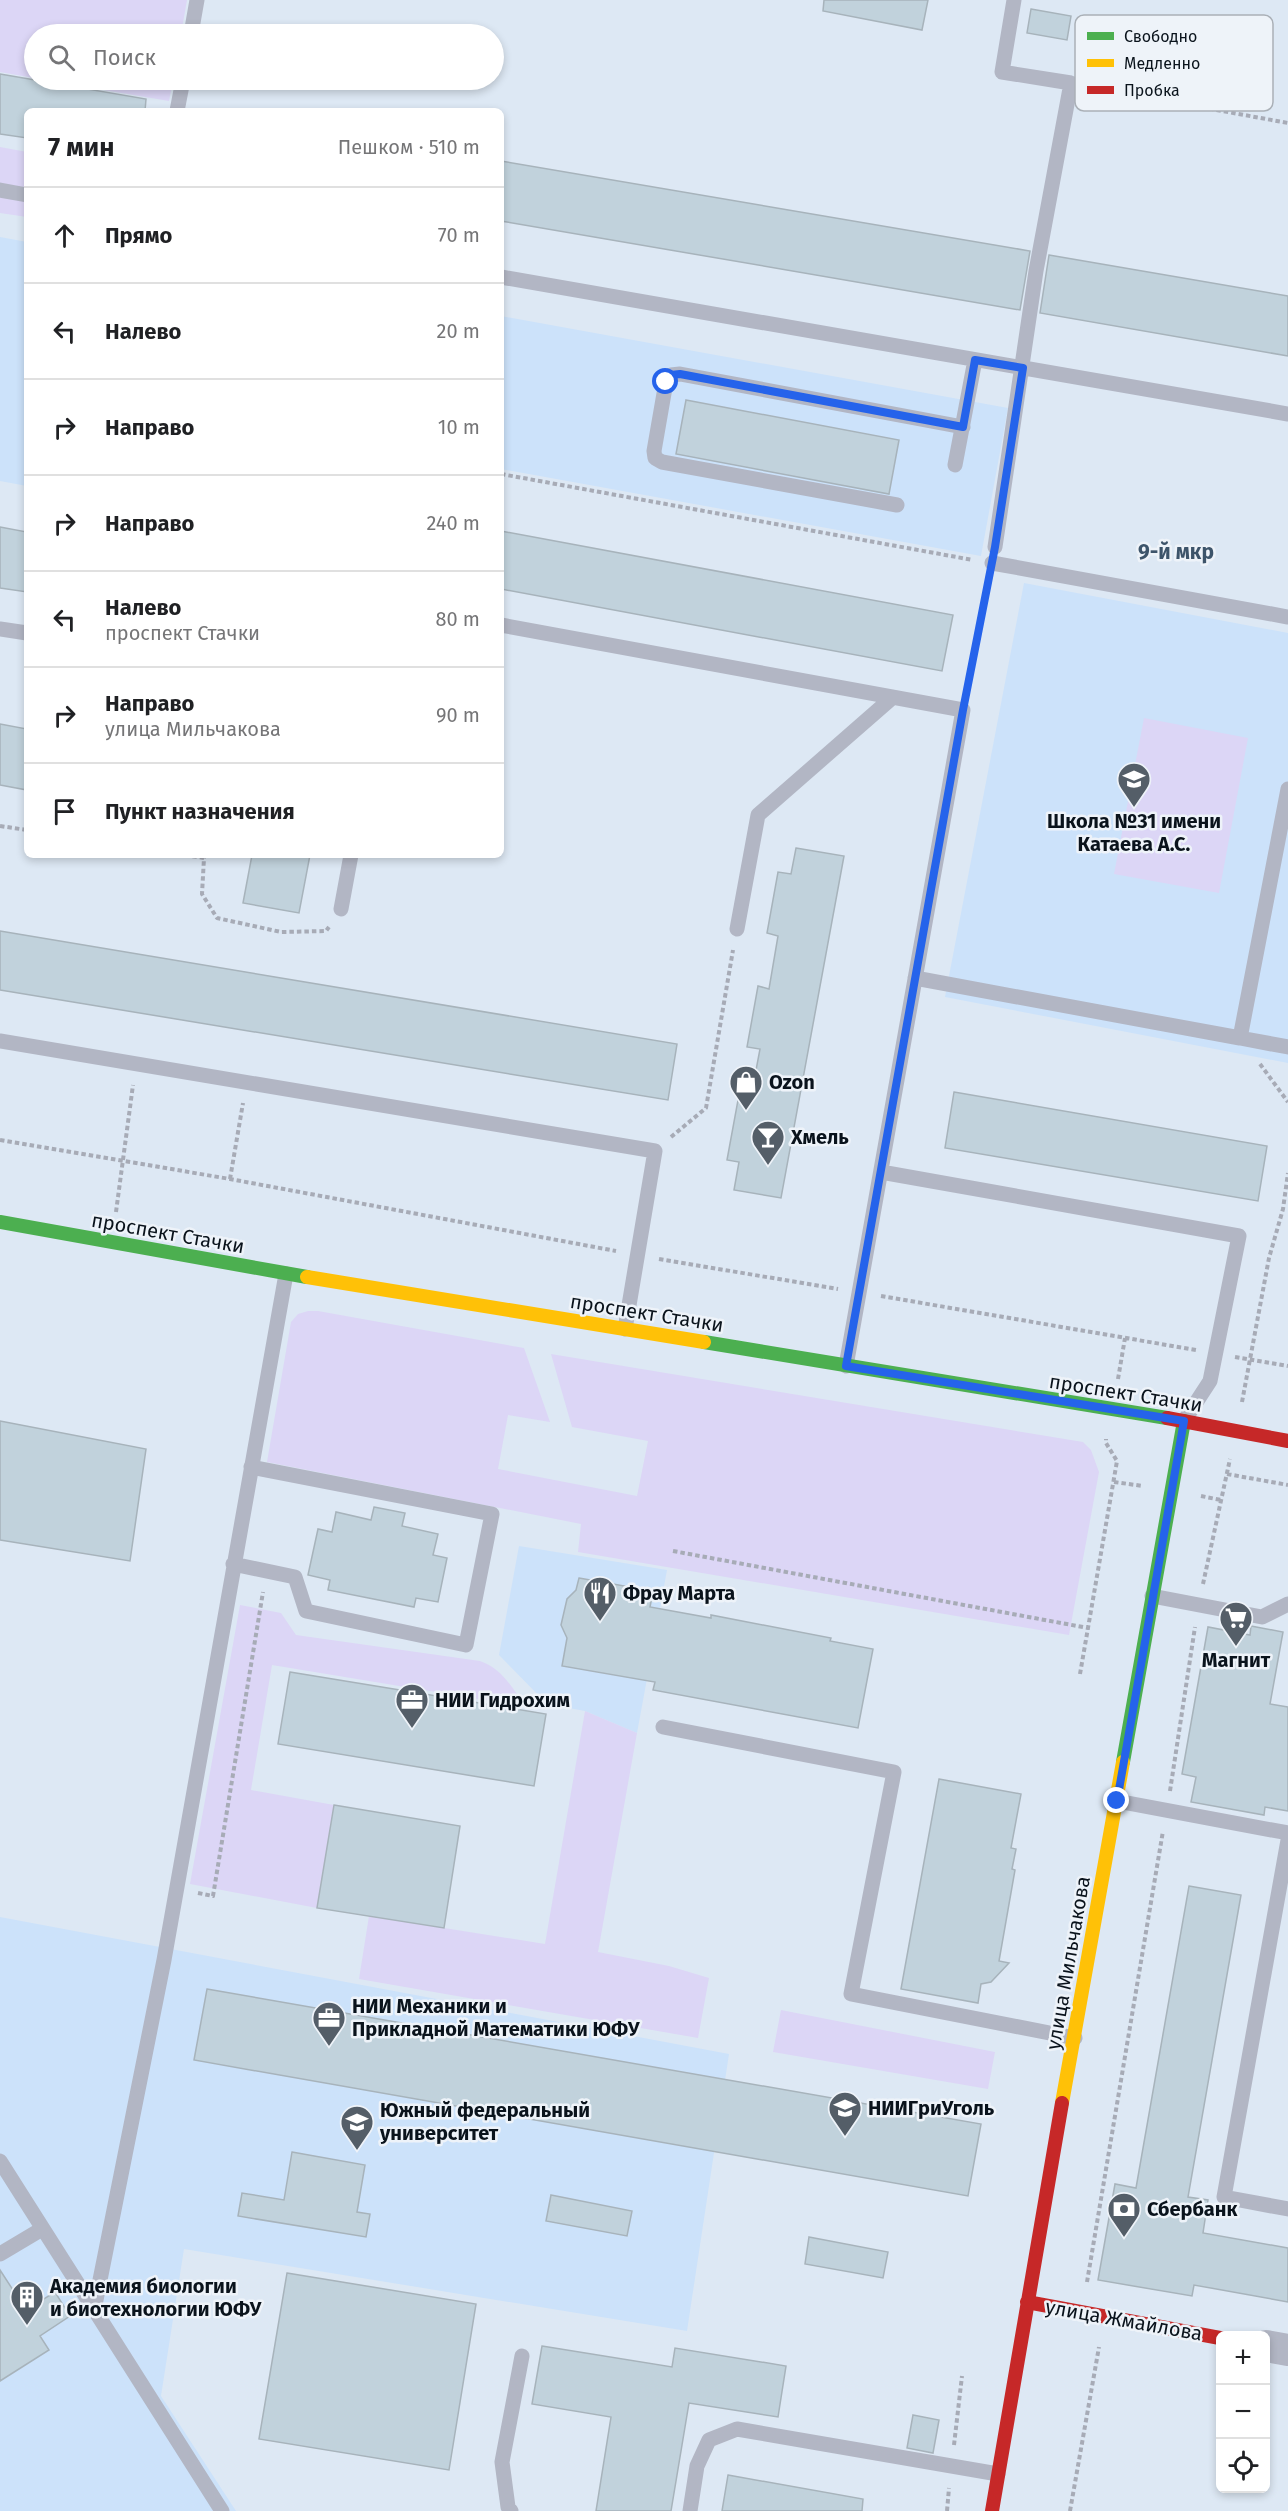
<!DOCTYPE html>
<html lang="ru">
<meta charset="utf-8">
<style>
:root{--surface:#fff;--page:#f2f2f2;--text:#202124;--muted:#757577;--line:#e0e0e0}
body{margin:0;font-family:"Fira Sans",sans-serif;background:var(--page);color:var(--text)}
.controls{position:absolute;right:18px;bottom:18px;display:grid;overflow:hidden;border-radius:9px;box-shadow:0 3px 9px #0003}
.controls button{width:54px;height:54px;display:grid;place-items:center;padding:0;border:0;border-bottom:2px solid var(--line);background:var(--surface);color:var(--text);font:30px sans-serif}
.stop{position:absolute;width:18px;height:18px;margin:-14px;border:4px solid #2563eb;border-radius:50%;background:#fff}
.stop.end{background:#2563eb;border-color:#fff;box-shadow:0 2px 6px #0008}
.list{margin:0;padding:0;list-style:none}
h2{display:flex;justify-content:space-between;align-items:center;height:78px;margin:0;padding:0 24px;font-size:26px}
h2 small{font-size:20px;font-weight:400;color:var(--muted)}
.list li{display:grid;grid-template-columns:39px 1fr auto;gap:18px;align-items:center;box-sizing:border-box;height:96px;padding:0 24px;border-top:2px solid var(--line)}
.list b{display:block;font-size:22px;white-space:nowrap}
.list p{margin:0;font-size:20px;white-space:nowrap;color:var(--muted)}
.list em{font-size:20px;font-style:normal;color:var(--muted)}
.icon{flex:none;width:33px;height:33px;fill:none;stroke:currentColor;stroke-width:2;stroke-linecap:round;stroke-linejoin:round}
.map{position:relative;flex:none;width:1288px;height:2511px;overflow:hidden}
.search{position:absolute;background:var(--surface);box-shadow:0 3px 9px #0003;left:24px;top:24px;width:480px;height:66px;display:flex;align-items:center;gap:15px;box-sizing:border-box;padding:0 21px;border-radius:33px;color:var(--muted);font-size:22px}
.panel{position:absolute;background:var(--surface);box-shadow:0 3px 9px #0003;left:24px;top:108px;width:480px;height:750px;border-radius:9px}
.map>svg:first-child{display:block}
.built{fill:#cce2fa}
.green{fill:#dcd6f6}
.building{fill:#c1d2dc;stroke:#a7b3bb;stroke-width:1.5}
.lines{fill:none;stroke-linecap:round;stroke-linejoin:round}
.path{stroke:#a7abb6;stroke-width:4;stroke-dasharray:4.5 3;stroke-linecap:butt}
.lane{stroke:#b2b6c4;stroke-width:15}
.street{stroke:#b2b6c4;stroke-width:32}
.fast{stroke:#4caf50;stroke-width:14}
.slow{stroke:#ffc107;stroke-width:14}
.jam{stroke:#c62828;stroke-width:14}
.route{stroke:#2563eb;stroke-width:8}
.labels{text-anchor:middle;stroke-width:5;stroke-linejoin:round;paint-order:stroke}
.poi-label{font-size:20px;font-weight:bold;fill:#0a131c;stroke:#eef3f9;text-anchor:start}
.street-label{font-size:20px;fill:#0a131c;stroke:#eef3f9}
.neighbourhood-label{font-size:21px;font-weight:bold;fill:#3d546a;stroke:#eef3f9}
.key{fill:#eef3f9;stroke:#aab0b7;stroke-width:1.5}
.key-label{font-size:16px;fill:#0a131c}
</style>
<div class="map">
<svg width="1288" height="2511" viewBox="0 0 1288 2511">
<rect width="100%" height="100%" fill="#dde8f4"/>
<path class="built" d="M0,237L27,242V486L0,481Z
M501,316L1008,408L981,556L501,469Z
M1024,583L1288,633V1063L945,997Z
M519,1546L667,1570L637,1733L585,1711L547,1704L499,1655Z
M0,1917L729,2054L687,2331L184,2249L161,2396L236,2511H0Z"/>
<path class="green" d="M0,0H187L181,34H34V78L0,72Z
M45,80H173L169,101Z
M0,147L27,152V189L0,184Z
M0,196L27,201V217L0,213Z
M1144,718L1248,738L1219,893L1114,874Z
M308,1311H318L524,1348L550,1422L508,1415L498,1469L637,1496L648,1441L572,1427L551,1354L1083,1442L1091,1450L1099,1472L1069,1635L578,1552L581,1524L267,1462L291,1322L298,1314Z
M240,1605L281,1613L296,1635L480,1661C503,1669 512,1688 526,1707L272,1665L251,1790L334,1805L317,1908L190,1884Z
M585,1711L637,1733L598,1952L669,1966L709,1978L698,2038L359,1979L369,1916L545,1944Z
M781,2010L995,2052L988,2089L773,2052Z"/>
<path class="building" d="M824,0H928L922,30L823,11Z
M1031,9L1071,16L1067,40L1027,33Z
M0,74L146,99L145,111H27V138L0,134Z
M501,161L1030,251L1020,310L501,221Z
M1049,255L1288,296V356L1040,313Z
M686,400L899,440L889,494L676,454Z
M0,527L27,532V592L0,588Z
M501,531L953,615L942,671L501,589Z
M0,724L27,729V790L0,785Z
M796,848L844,856L781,1198L734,1190L739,1162L727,1160L738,1100L750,1102L760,1049L747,1047L758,986L769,989L778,936L767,933L778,872L791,874Z
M252,855H310L299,913L243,903Z
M0,931L677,1044L668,1100L0,990Z
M954,1092L1267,1146L1258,1201L945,1148Z
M0,1421L146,1449L130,1561L0,1540Z
M374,1507L405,1513L402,1526L438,1534L433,1555L447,1558L438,1602L416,1598L414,1607L328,1590L330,1580L308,1575L318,1529L332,1532L336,1512L371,1520Z
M579,1578L653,1591L650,1607L711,1618V1615L831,1638L830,1641L873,1649L858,1728L653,1690L655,1682L562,1666L567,1638L561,1625L567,1599L576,1590Z
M1251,1626L1283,1632L1270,1704L1288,1707V1811L1265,1807L1264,1815L1191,1802L1196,1777L1182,1774L1208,1627L1250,1635Z
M290,1672L546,1714L534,1786L278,1744Z
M939,1779L1021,1794L1011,1848L1016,1849L1012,1869L1015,1870L999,1961L1009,1963L991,1982L981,1984L978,2003L901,1989Z
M334,1805L460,1826L444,1928L317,1908Z
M1189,1886L1241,1895L1188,2197L1208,2200L1203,2233L1288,2248V2302L1194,2285L1192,2296L1098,2280L1115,2184L1136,2188Z
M207,1989L981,2124L968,2196L194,2060Z
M292,2152L365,2165L357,2212L370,2214L366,2237L238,2216L242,2193L284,2200Z
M551,2195L632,2211L627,2236L546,2221Z
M809,2237L888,2252L883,2278L805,2264Z
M0,2270L26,2310L55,2292L70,2316L40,2336L49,2350L0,2381Z
M287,2273L476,2304L449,2470L259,2439Z
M542,2346L672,2367L675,2348L786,2366L778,2417L689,2403L671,2511H596L611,2417L532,2404Z
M913,2415L939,2420L933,2453L907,2448Z
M728,2475L863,2499L862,2511H722Z"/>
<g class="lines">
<path class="path" d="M1091,87L1288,123
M501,474L973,560
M967,690L988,583
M0,826L27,830
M185,855L204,858L202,894L217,918L281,932L326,931L329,927
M1260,1064L1288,1102
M671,1137L706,1108L733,950
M0,1140L230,1179L616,1251
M230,1179L243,1103
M116,1212L133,1085
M659,1259L838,1289
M881,1296L1196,1350
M1235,1357L1288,1366
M1118,1379L1125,1338
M1242,1402L1269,1258L1283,1209L1288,1173
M1227,1474L1288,1485
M1114,1482L1143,1486
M1201,1496L1221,1500
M673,1551L1088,1628
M1203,1584L1230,1459
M1080,1674L1117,1461L1106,1443V1439
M1170,1791L1195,1627
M198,1893L213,1896L263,1592
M1087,2282L1163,1831
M954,2445L962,2376
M947,2511L949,2488
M1070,2511L1099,2347"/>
<path class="lane" d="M191,34L197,0
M177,111L183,80
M0,190L27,195
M501,277L1288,414
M955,465L975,360
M897,505L662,462L655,458L654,451L666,382L671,375L680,374L963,427
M995,547L1036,271L1071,83L1002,72L1014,0
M992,563L1288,617
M501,625L963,710L846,1366
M0,629L27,633
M341,909L351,855
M737,929L758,815L893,697
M915,978L1240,1038L1288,789
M1240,1038L1288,1047
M0,1041L655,1151L625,1329
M881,1172L1239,1236L1210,1381L1184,1421
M233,1564L295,1577L306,1611L466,1645L492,1514L251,1467
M1152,1596L1262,1617L1288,1604
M663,1727L894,1772L851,1994L1075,2038
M1117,1801L1288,1833
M1288,1840L1224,2197L1288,2209
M0,2161L222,2511
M0,2254L42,2229
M94,2310L164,1960L286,1274
M511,2511L508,2507L502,2462L522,2356
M690,2511L697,2466L709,2440L737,2429L998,2474"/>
<path class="street" d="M1266,2346L1288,2350"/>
<path class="fast" d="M0,1222L307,1277
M704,1342L1167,1418
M1123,1762L1184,1421"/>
<path class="slow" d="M307,1277L704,1342
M1062,2103L1123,1762"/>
<path class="jam" d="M1167,1418L1288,1441
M1027,2302L1220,2338
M992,2511L1062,2103"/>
</g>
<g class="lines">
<path class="route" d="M666,382L671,375L680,374L963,427L975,360L1023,368L995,547L963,710L846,1366L1184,1421L1117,1801"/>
</g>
<defs>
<symbol id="school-pin" viewBox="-11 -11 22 30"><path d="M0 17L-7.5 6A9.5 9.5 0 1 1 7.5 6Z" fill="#545e68" stroke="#eef3f9"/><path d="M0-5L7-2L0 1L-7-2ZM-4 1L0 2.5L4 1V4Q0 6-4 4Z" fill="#fff"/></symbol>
<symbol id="shop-pin" viewBox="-11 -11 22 30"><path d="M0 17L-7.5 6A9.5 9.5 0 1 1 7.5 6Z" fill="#545e68" stroke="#eef3f9"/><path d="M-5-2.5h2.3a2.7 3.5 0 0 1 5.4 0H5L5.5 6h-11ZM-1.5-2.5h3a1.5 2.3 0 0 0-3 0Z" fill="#fff"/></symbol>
<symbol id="bar-pin" viewBox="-11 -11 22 30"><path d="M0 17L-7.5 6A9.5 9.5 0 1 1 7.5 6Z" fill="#545e68" stroke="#eef3f9"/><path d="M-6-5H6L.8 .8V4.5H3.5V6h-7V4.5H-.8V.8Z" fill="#fff"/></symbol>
<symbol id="restaurant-pin" viewBox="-11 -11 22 30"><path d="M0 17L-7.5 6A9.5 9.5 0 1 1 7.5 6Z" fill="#545e68" stroke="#eef3f9"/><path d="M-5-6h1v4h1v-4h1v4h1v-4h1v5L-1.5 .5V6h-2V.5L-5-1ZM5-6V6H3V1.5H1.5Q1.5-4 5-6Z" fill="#fff"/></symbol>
<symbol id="supermarket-pin" viewBox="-11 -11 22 30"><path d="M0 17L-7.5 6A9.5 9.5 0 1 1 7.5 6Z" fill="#545e68" stroke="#eef3f9"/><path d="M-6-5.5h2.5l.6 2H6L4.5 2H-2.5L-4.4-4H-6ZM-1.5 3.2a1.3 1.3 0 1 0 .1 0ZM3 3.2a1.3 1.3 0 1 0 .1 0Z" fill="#fff"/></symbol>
<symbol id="office-pin" viewBox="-11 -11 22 30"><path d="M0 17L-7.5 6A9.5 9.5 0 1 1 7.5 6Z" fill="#545e68" stroke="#eef3f9"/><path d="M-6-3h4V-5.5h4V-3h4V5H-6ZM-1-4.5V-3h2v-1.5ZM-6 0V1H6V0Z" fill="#fff"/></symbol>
<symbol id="university-pin" viewBox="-11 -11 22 30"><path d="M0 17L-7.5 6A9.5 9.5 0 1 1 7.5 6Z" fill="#545e68" stroke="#eef3f9"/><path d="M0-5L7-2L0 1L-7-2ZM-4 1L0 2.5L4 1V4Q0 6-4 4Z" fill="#fff"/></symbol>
<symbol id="bank-pin" viewBox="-11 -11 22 30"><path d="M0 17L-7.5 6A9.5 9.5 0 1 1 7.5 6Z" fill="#545e68" stroke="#eef3f9"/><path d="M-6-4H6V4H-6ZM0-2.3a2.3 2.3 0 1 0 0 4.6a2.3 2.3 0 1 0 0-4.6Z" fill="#fff"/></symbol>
<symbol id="building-pin" viewBox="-11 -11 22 30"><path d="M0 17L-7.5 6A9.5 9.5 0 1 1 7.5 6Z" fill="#545e68" stroke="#eef3f9"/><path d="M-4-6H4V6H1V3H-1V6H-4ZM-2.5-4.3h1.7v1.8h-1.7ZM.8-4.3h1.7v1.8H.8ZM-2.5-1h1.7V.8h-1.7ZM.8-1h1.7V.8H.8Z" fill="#fff"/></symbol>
</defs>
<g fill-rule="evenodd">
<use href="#school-pin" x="1115" y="760" width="38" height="52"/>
<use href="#shop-pin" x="727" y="1063" width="38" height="52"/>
<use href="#bar-pin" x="749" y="1118" width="38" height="52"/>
<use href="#restaurant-pin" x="581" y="1574" width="38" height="52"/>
<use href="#supermarket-pin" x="1217" y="1599" width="38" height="52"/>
<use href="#office-pin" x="393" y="1681" width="38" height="52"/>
<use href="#office-pin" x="310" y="1999" width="38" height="52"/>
<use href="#university-pin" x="826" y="2089" width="38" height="52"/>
<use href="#university-pin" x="338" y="2103" width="38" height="52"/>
<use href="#bank-pin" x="1105" y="2190" width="38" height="52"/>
<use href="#building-pin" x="8" y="2278" width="38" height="52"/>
</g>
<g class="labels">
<g class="poi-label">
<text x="1134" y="828" text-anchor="middle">Школа №31 имени<tspan x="1134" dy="23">Катаева А.С.</tspan></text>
<text x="769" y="1089">Ozon</text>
<text x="791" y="1144">Хмель</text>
<text x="623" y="1600">Фрау Марта</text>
<text x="1236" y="1667" text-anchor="middle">Магнит</text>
<text x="435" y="1707">НИИ Гидрохим</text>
<text x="352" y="2013">НИИ Механики и<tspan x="352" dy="23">Прикладной Математики ЮФУ</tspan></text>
<text x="868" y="2115">НИИГриУголь</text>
<text x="380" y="2117">Южный федеральный<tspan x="380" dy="23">университет</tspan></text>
<text x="1147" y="2216">Сбербанк</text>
<text x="50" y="2293">Академия биологии<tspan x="50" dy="23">и биотехнологии ЮФУ</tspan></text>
</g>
<g class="street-label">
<text transform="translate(168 1233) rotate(10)" y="7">проспект Стачки</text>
<text transform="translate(647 1313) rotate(9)" y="7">проспект Стачки</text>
<text transform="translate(1126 1393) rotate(9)" y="7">проспект Стачки</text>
<text transform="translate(1068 1963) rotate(-80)" y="7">улица Мильчакова</text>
<text transform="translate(1124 2320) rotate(10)" y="7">улица Жмайлова</text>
</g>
<g class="neighbourhood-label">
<text x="1176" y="559">9-й мкр</text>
</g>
</g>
<rect x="1075" y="15" width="198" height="96" rx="9" class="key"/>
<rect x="1087" y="32" width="27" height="8" fill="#4caf50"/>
<rect x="1087" y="59" width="27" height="8" fill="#ffc107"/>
<rect x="1087" y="86" width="27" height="8" fill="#c62828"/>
<g class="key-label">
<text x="1124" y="42">Свободно</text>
<text x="1124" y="69">Медленно</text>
<text x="1124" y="96">Пробка</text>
</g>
</svg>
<div class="controls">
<button>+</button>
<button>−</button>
<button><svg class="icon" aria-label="locate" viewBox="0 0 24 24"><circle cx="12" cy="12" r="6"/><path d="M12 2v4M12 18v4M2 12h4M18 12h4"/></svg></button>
</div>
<div class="stop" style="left:666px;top:382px"></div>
<div class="stop end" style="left:1117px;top:1801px"></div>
<div class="search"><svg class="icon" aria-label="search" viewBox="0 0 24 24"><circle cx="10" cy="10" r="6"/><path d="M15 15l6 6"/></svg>Поиск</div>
<section class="panel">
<h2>7 мин<small>Пешком · 510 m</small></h2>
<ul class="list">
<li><svg class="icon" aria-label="ahead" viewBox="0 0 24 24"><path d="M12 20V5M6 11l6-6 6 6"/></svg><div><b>Прямо</b></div><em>70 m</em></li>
<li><svg class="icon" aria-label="left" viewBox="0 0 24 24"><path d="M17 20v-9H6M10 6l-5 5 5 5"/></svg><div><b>Налево</b></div><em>20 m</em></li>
<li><svg class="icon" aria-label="right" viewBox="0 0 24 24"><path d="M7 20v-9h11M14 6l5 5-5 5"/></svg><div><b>Направо</b></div><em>10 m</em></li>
<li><svg class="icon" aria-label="right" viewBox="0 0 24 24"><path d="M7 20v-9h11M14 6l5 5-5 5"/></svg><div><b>Направо</b></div><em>240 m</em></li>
<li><svg class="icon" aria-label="left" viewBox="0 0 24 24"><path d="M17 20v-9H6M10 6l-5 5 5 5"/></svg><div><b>Налево</b><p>проспект Стачки</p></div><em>80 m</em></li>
<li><svg class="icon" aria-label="right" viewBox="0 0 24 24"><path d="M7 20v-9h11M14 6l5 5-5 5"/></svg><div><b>Направо</b><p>улица Мильчакова</p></div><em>90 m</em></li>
<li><svg class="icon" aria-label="arrive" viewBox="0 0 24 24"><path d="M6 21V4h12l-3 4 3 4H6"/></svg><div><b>Пункт назначения</b></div></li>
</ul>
</section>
</div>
